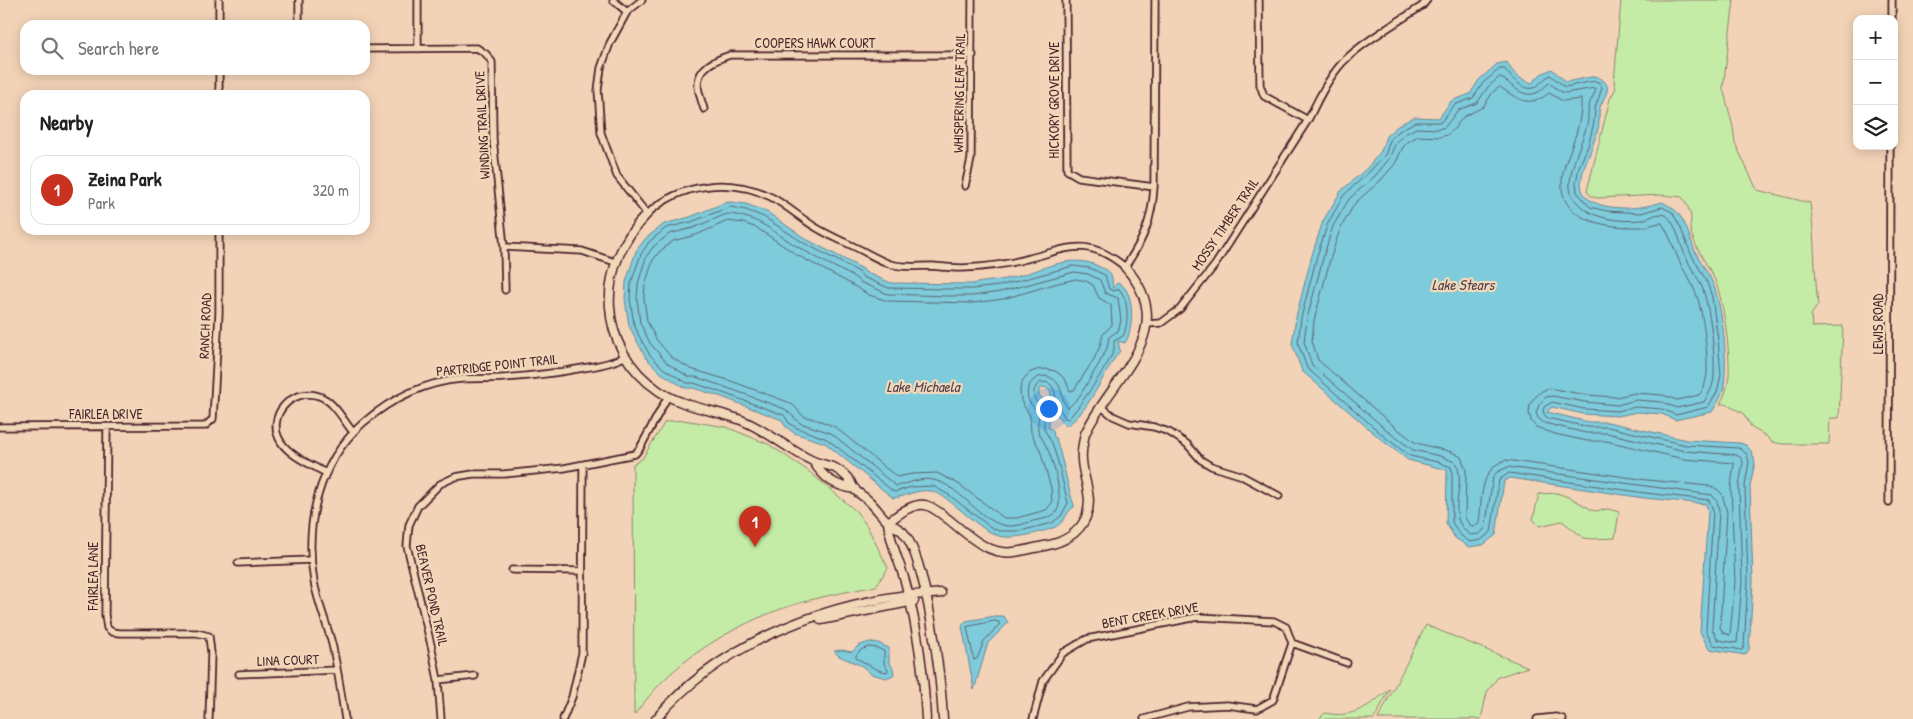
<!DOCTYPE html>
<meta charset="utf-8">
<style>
:root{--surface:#fff;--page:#f6f6f6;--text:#222;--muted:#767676;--line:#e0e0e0;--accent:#c8321e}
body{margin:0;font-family:"Patrick Hand",sans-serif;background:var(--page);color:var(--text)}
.controls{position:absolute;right:15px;top:15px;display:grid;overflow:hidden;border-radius:10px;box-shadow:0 2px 12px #0003}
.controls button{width:45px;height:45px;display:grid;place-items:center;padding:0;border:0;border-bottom:1px solid var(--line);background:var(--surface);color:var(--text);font:25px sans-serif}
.you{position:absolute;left:1048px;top:408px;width:18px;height:18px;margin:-12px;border:4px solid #fff;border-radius:50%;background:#1a73e8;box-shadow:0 0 0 8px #1a73e833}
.badge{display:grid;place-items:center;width:32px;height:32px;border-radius:50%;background:var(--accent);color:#fff;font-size:16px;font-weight:700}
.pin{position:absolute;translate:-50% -41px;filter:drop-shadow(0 1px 2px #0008)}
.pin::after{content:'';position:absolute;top:26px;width:18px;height:15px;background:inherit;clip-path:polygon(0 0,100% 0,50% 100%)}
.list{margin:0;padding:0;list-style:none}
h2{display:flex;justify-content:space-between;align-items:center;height:65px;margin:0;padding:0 20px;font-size:21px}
h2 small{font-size:16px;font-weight:400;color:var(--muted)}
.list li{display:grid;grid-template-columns:32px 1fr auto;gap:15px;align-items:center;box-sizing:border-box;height:70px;margin:0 10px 10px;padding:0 10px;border:1px solid var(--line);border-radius:15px}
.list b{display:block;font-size:19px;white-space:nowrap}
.list p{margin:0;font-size:16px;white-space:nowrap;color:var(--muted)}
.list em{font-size:16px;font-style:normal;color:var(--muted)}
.icon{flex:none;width:28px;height:28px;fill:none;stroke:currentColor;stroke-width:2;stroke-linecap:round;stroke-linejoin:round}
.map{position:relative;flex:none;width:1913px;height:719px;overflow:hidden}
.search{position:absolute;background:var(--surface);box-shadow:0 2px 12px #0003;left:20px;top:20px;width:350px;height:55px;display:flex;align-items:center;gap:12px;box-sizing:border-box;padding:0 18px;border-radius:15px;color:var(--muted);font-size:19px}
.panel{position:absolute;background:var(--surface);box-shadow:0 2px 12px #0003;left:20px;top:90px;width:350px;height:145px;border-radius:15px}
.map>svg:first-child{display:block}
.green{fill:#c4eca7;stroke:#878669}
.water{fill:#7dcbdb;stroke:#698695}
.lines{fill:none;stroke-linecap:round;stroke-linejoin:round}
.shore{stroke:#5e6471;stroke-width:1}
.street-casing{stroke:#4a1f2b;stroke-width:9}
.secondary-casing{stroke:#4a1f2b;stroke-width:11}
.street{stroke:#f1d8b8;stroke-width:5.5}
.secondary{stroke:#f1d8b8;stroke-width:8}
.labels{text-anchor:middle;stroke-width:4.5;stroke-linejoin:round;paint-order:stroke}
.street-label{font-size:14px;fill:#4a1f2b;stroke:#f1d8b8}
.water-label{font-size:15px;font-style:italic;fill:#54414e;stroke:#f1d8b8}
</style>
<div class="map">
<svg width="1913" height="719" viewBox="0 0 1913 719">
<rect width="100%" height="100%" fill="#f3d3b7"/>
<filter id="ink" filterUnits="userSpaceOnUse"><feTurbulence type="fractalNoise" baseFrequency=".02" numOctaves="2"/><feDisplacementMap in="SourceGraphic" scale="10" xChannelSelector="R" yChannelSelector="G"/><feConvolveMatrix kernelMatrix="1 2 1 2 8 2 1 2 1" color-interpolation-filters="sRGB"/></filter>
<g filter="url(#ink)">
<path class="green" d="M1621,0H1734L1723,88L1733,127L1735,143L1757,190L1810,203C1815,237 1814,271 1818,305L1811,315L1812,327L1843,326L1839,418H1830L1829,444H1782L1772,442L1766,436L1752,428L1743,413L1725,404H1720C1725,395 1728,386 1729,375C1730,351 1724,303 1715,280C1707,263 1694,248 1690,228C1689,226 1691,224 1691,221C1692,214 1686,202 1682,197L1661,195L1597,198L1591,196L1587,191L1610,99L1616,88L1614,83Z
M683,420L726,427L768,444L807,470L856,511L867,526L888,568L876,586C846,592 816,597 787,607C745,621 702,645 669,675C656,687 645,701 634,715L633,464L642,459L665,422Z
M1557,493L1571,498L1594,511L1608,509L1619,512L1615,538L1594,539L1584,538L1562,521L1539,526L1533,519L1539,494Z
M1426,625L1528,667L1498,677L1487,692L1481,719H1378Z
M1390,689L1374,719H1319L1325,713C1353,719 1369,706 1390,689Z"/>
<path class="water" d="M1507,62C1513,74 1519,79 1532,83L1541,74L1552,69L1566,82L1596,76C1615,85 1606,93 1600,107C1598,112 1600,117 1599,122C1599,129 1596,135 1594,141C1587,167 1564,196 1605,206C1626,210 1643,208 1662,202C1685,212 1686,229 1695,251C1700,261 1707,271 1712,281C1723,306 1729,365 1723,391C1721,398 1716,405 1712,412L1675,420L1662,414L1637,412L1618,416L1583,414L1552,407L1547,412L1589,422H1608L1687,440L1740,443L1746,445L1752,452L1755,462L1750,486L1753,582L1749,650L1745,655L1709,649L1700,632L1708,511L1706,504L1644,498L1510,478L1504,481L1496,535L1483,545L1469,547L1455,538L1446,523L1447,470L1408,460L1383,441L1302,371L1292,344L1296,317L1312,255L1323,221L1341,191L1367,168L1381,151L1386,136L1399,125L1414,117L1439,118L1451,101L1470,94L1479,80L1497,64Z
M730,202L746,204L767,212L806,239L863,269L865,272L891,283L972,284C984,281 998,281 1010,278C1040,272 1070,251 1100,267C1104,269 1107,269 1110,273C1113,277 1112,283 1113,288L1117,283C1136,287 1134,331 1125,343L1118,341L1120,351C1105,369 1087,417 1065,426L1056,413L1050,391L1045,387L1039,389V396L1045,400V404L1050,402L1053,405L1052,417L1049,419V428L1053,430L1054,437L1056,438C1062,458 1066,477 1071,496C1072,501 1074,502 1074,507C1066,511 1066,523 1053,528C1039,533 1010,541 996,535C981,529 966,514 953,504C947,499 938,492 930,491C917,489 905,497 893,498L825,443L794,433L785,426L782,420L722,397L693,388H685L661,373L646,358L629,326L625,299L626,282L636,251L645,239L664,224L690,217L724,203Z
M995,616H1004L1008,623L988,643L974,690L962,626L966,621Z
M869,642L878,643L889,648V662L893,668L894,675L886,678L871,674L862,666L839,656L834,651L842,650L852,652L858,646Z"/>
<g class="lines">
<path class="shore" d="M1500,69H1505C1510,77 1523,91 1534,88C1540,85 1544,78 1550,75L1565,87L1595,81L1600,83L1602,88L1595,108L1594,122L1588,146L1579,167L1576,183L1577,192L1590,207L1607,211L1641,213L1662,207L1672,212L1680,226L1691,254L1707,282L1712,297L1718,340L1721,375L1717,392L1708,407L1676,415L1662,409L1636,407L1617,411L1584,409L1552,402L1544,407L1543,412L1547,418L1588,427H1608L1686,445L1739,448L1747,454L1749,462L1745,486L1748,581L1744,647L1742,650L1714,645L1706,631L1713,511L1709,500L1645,493L1509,473L1499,480L1491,532L1481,540L1470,542L1459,534L1452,522V471L1451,467L1438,462L1410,456L1386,438L1307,368L1298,343L1301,318L1317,256L1328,223L1344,195L1370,171L1385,155L1391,138L1402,129L1415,122H1441L1454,105L1473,98L1483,83Z
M1500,77C1510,82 1521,99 1536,93C1542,91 1545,86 1549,83L1560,91L1565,93L1595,88C1596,95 1590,99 1589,106C1587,112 1589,118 1587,125C1583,142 1562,181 1573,197C1587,219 1617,222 1641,220C1649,219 1660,210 1667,216C1677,225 1680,245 1686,257C1690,268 1698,277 1702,287C1710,308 1715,351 1714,374C1714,384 1710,393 1704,402L1677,408L1662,402L1636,400L1617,405L1585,402L1552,396L1546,397L1540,403L1536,412L1538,418L1544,423L1586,433H1607L1685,451L1737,455L1741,458L1743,462L1739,486L1742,582L1737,643L1718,640L1712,629L1719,511L1717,501L1712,495L1508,467L1497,472L1493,477L1485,529L1479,534L1471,535C1442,517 1469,484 1455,462L1440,456L1413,450L1390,433L1312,365L1304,342L1307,319L1323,258L1333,226L1349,199L1375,176L1389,159L1396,142L1405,134L1416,128L1438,129L1445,127L1458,110L1477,103L1488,87Z
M1500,87C1518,99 1529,109 1549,93L1563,101L1581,99C1582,122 1574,140 1566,162C1547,217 1597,228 1640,227C1647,227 1655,223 1662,223C1669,234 1673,246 1678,258C1682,269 1690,278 1694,289C1703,307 1708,353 1707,373C1706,382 1704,389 1699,395L1677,400L1663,395L1635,393L1616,397L1586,395L1549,388L1542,391L1534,398L1530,405L1529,413L1531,421L1536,427L1555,434L1587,441H1606L1684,459L1734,463L1731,487L1735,581L1730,635L1723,633L1720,627L1727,512L1722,494L1717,489L1709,486L1647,480L1506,460C1479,468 1482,500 1479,524L1473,527L1469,524L1465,518L1466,470L1461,457L1452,452L1416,443L1395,427L1318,360L1312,341L1314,321L1330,260L1340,229L1355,203L1380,181L1395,164L1403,147L1409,141L1418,136L1440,137L1447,135L1453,130L1463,117L1483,107L1493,92Z
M730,207L746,210L764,217L804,243L859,272L863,277L889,288L947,289H972L999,286L1073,266L1090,268L1105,275L1109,289L1114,291L1119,289C1129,300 1129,323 1123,336L1114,341C1114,343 1114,346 1114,349C1113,358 1077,411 1068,419L1065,418C1063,413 1059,408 1057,403C1054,392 1055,379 1039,383C1028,393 1037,405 1046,411L1044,419V429L1052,443L1058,462L1068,503L1061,516L1052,523L1020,531H999L989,526L949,495L933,486L912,487L894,492L827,439L797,428L789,423L784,415L723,393L694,383H687L664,369L650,355L639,336L634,324L630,299L631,283L641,254L649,242L666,228L691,222Z
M727,214C760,216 775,234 803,250C820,260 837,268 854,277L860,282L888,294L947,296H972L1000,292L1074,272L1088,274L1100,280L1105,293L1118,298L1121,321L1118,331L1109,337L1107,348L1100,362L1079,397L1068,408C1060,400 1064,386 1053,379C1039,370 1024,384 1028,398C1029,405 1037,408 1038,414C1040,420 1036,426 1039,433C1041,437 1044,441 1046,446C1053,458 1064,500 1057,511C1051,519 1041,519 1033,521C1023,524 1013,528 1003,525C979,520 958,484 933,480C921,477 908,484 896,486L831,433L800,423L785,409L725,387L696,377H689L667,363L650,343L640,323L637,299L638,284L646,257L653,247L669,234L693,228Z
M728,221L743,223L757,228L797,255L849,283L869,295L888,301L973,303L1003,299L1058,283L1076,279L1086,281L1093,285L1099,298L1111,305L1112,325L1103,334L1100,346L1094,359L1074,390L1070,391L1066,381L1061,375L1055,371L1046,369L1036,370L1029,373L1023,380L1020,389L1021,401L1030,416L1031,433L1040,450L1051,488L1052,503L1046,510L1017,518H1004L957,483L937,473L912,474L897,477L835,427L821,421L803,416L794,406L788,402L728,380L691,369L671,357L656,339L647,321L644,299L645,285L653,260L659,252L673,241L696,235Z
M995,621L999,622V625L984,641L977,659L974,660L967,627Z
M869,647L877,648L884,651V664L888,670L887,672C875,671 867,663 856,658V655L861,650Z"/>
<defs>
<path id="street" d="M299,0V25
M418,0V49
M613,0L627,12
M642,0L627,12L610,43L601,68L598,90L601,133L617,176L647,214C681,183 730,177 771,197C786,205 798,216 812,225C827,235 843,241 859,249C869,254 879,260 890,264C904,268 917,266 932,266C942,267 952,268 962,268C984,267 1005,265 1026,259C1068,249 1086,235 1125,267C1144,239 1152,220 1154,187
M1066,0L1067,170L1079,177L1154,187L1155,0
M1259,0L1260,85L1264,96L1308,120C1318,100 1327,80 1342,63C1362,42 1398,22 1422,6L1427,0
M1892,19V0
M219,25V0
M365,49L477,48L486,54L492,62L493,139L504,247L505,290
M219,95V70
M704,109C702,102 698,92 698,85C698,67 715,60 730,55H973
M965,186L971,159L972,0
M504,247L582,251L615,262
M1147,324L1161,323L1180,309L1215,265L1308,120
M1102,407L1113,416L1129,423L1154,427L1169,432L1187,444L1201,460L1211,466L1240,475L1279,496
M0,427L205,426L213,419L219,313V230
M107,427L105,615L107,628L112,632L120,633H197L209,636L211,653L209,719
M326,473C312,465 290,456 281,442C265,417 291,387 319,396C334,401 343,420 353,432
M1889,502L1890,146
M238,563L311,560
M512,570L582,571
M1292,643L1347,663
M239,674L337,670
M438,680L475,676
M345,719C341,694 338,669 332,644C327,624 318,603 314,582C304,524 318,463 363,423C392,398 424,382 462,379C476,378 490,379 504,378C530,376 557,373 583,368C598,366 613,363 626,356
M441,719L438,680L432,649L407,546L409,525L418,506L440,484L455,477L473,474H504L564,468L635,454L640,448L668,396
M563,719L572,697L582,653L583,465
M1033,719L1043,681L1063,653L1087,639L1197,617L1274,621L1286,627L1292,643L1273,700L1257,709L1227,705L1188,707L1144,719
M1537,719L1556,717L1563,719"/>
<path id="secondary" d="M647,214C595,266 596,348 659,391C683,407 714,410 741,420C767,430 788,450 813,461C820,464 828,465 835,468C840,471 846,475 849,480C852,483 852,487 855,490C859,494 865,497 870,502C876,508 881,515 887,521C892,526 898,527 903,532C927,559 941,680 943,719
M813,461C824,479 835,486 855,489
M888,522C898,515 912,503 925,505C934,507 941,514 948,519C967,534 988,556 1014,552C1024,551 1034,548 1044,546C1062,543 1079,534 1086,517C1094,497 1083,480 1082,460C1081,451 1083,443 1085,434C1111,377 1183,331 1125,267
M888,522C890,545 902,566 907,589C918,631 924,676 926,719
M821,620L914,601
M656,719C716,647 815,607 907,595C918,594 929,595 941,593"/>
</defs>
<use href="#street" class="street-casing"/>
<use href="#secondary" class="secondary-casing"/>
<use href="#street" class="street"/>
<use href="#secondary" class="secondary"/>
</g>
</g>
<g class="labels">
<g class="street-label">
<text x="815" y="48">COOPERS HAWK COURT</text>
<text transform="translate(959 93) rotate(-89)" y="5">WHISPERING LEAF TRAIL</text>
<text transform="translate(1054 100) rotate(-90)" y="5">HICKORY GROVE DRIVE</text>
<text transform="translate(482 125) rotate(-93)" y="5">WINDING TRAIL DRIVE</text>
<text transform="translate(1225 224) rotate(-56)" y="5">MOSSY TIMBER TRAIL</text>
<text transform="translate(1878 324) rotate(-90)" y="5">LEWIS ROAD</text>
<text transform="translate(205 326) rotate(-88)" y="5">RANCH ROAD</text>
<text transform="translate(497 365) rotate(-6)" y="5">PARTRIDGE POINT TRAIL</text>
<text x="106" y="419">FAIRLEA DRIVE</text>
<text transform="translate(93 576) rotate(-90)" y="5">FAIRLEA LANE</text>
<text transform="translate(432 595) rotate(77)" y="5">BEAVER POND TRAIL</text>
<text transform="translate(1150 615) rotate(-10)" y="5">BENT CREEK DRIVE</text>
<text transform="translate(288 660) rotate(-2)" y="5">LINA COURT</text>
</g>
<g class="water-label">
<text x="1463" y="290">Lake Stears</text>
<text x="923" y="392">Lake Michaela</text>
</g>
</g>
</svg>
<div class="controls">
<button>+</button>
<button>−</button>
<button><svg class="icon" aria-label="layers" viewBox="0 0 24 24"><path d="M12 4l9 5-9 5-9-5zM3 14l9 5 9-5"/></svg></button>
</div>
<div class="you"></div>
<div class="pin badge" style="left:755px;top:547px">1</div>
<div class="search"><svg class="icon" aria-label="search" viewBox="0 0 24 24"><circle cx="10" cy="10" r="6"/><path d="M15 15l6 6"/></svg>Search here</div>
<section class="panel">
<h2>Nearby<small></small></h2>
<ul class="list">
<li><span class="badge">1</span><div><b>Zeina Park</b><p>Park</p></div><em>320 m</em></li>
</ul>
</section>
</div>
